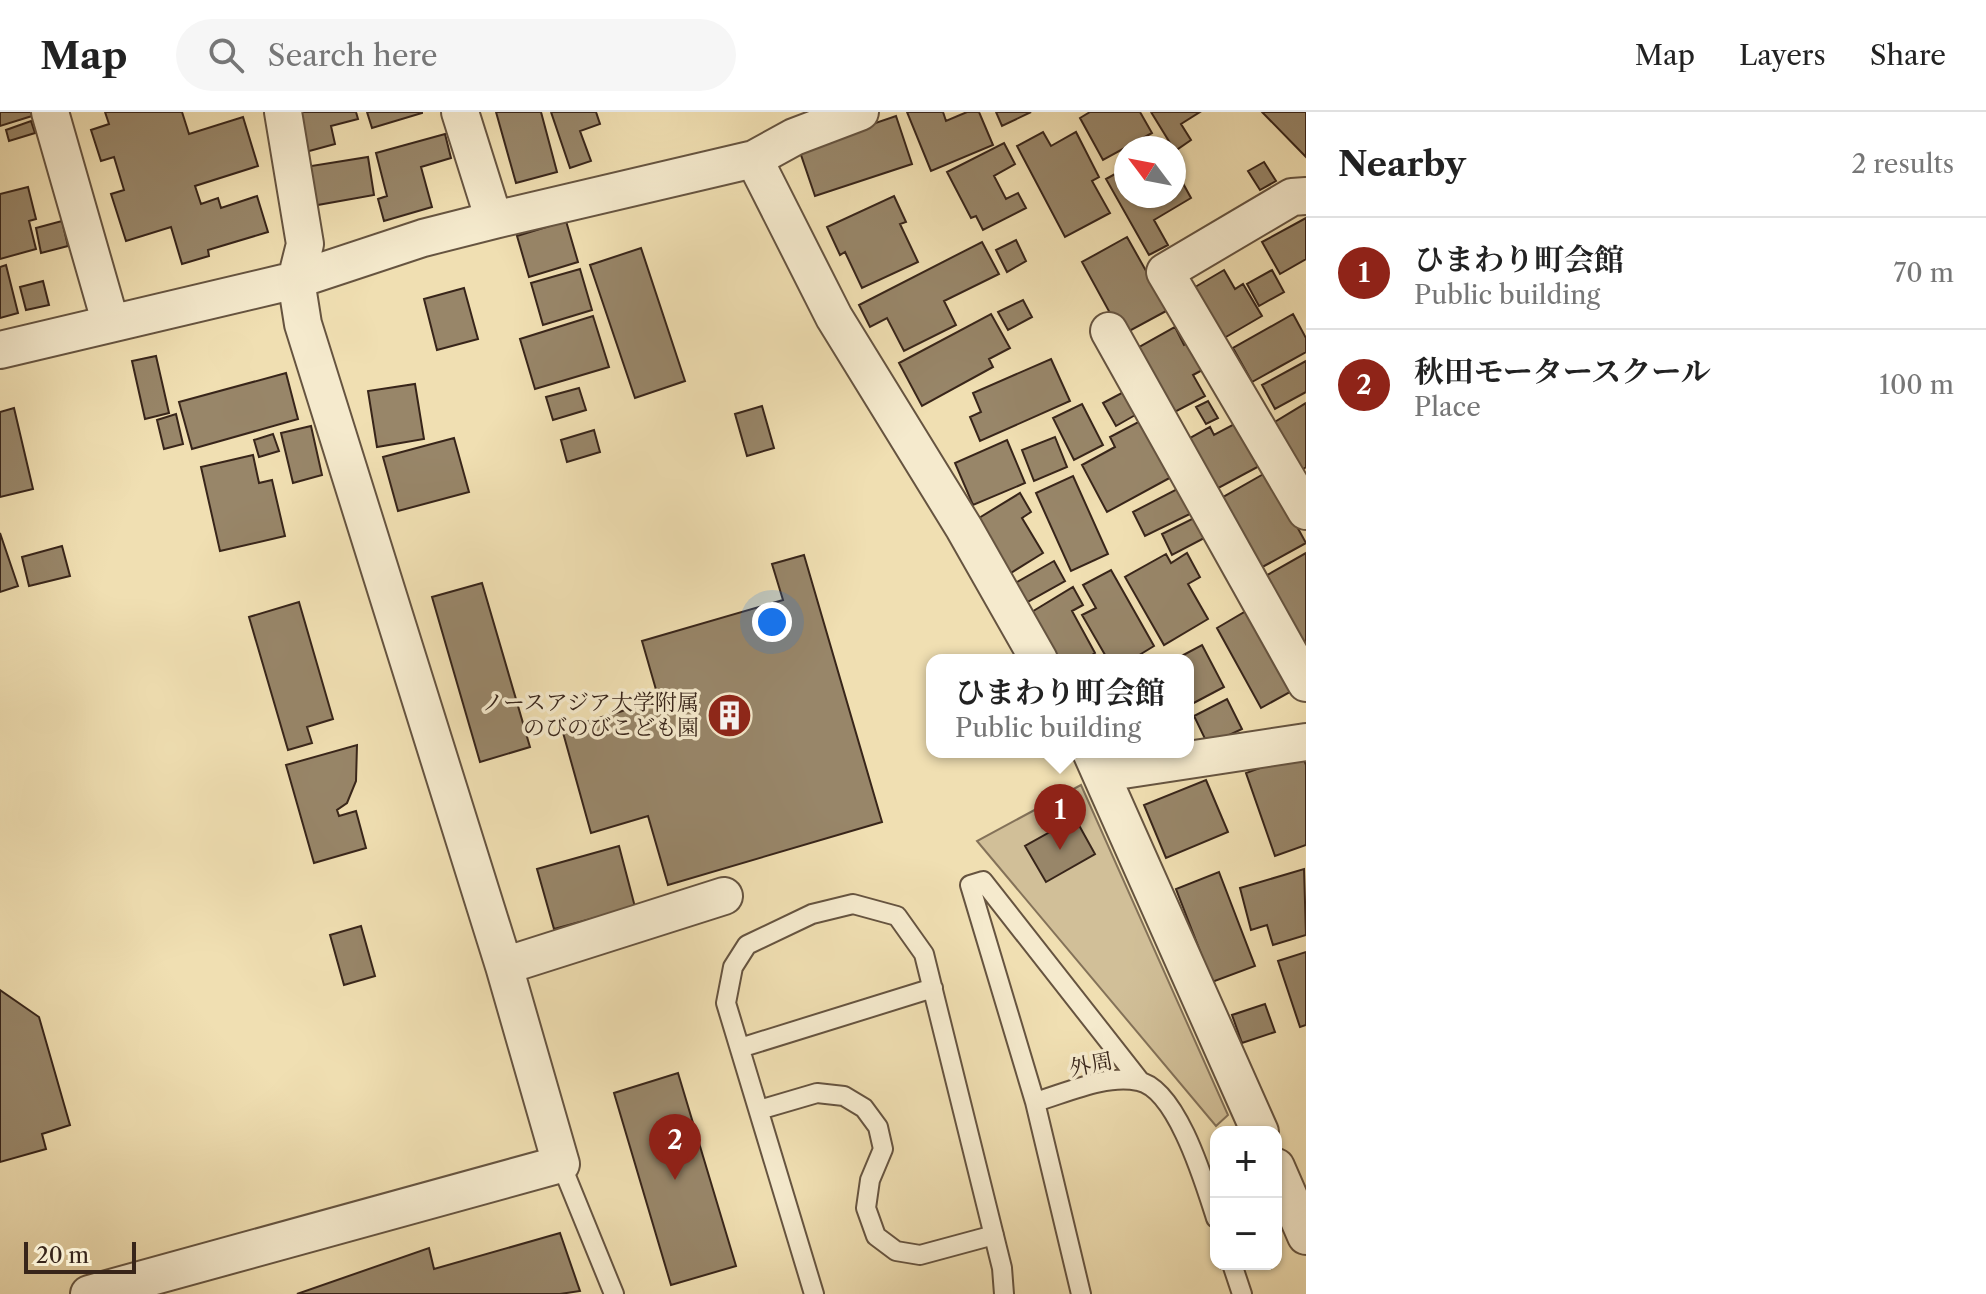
<!DOCTYPE html>
<meta charset="utf-8">
<style>
:root{--surface:#fff;--page:#f6f6f6;--text:#222;--muted:#767676;--line:#e0e0e0;--accent:#8f2418}
body{margin:0;font-family:"Libre Caslon Text","Noto Serif JP",serif;background:var(--page);color:var(--text)}
.controls{position:absolute;right:24px;bottom:24px;display:grid;overflow:hidden;border-radius:16px;box-shadow:0 2px 6px #0004}
.controls button{width:72px;height:72px;display:grid;place-items:center;padding:0;border:0;border-bottom:2px solid var(--line);background:var(--surface);color:var(--text);font:40px sans-serif}
.compass{position:absolute;left:1114px;top:24px;width:72px;height:72px;border-radius:50%;background:var(--surface);box-shadow:0 2px 6px #0004;rotate:302deg}
.scale{position:absolute;left:24px;bottom:20px;width:112px;box-sizing:border-box;padding-left:8px;border:4px solid #38251a;border-top:0;font-size:22px;line-height:28px;white-space:nowrap;color:#38251a;-webkit-text-stroke:6px #f5eacd;paint-order:stroke}
.you{position:absolute;left:772px;top:510px;width:28px;height:28px;margin:-20px;border:6px solid #fff;border-radius:50%;background:#1a73e8;box-shadow:0 0 0 12px #1a73e833}
.badge{display:grid;place-items:center;width:52px;height:52px;border-radius:50%;background:var(--accent);color:#fff;font-size:26px;font-weight:700}
.pin{position:absolute;translate:-50% -66px;filter:drop-shadow(0 2px 4px #0008)}
.pin::after{content:'';position:absolute;top:42px;width:28px;height:24px;background:inherit;clip-path:polygon(0 0,100% 0,50% 100%)}
.popup{position:absolute;left:926px;top:542px;width:268px;height:104px;box-sizing:border-box;display:grid;place-content:center;border-radius:16px;background:var(--surface);filter:drop-shadow(0 2px 6px #0005);font-size:26px;white-space:nowrap;color:var(--muted)}
.popup b{font-size:30px;color:var(--text)}
.popup::after{content:'';position:absolute;left:50%;top:100%;margin-left:-16px;border:16px solid transparent;border-top-color:var(--surface)}
.list{margin:0;padding:0;list-style:none}
h2{display:flex;justify-content:space-between;align-items:center;height:104px;margin:0;padding:0 32px;font-size:34px}
h2 small{font-size:26px;font-weight:400;color:var(--muted)}
.list li{display:grid;grid-template-columns:52px 1fr auto;gap:24px;align-items:center;box-sizing:border-box;height:112px;padding:0 32px;border-top:2px solid var(--line)}
.list b{display:block;font-size:30px;white-space:nowrap}
.list p{margin:0;font-size:26px;white-space:nowrap;color:var(--muted)}
.list em{font-size:26px;font-style:normal;color:var(--muted)}
.icon{flex:none;width:44px;height:44px;fill:none;stroke:currentColor;stroke-width:2;stroke-linecap:round;stroke-linejoin:round}
.map{position:relative;flex:none;width:1306px;height:1182px;overflow:hidden}
header{display:flex;align-items:center;gap:48px;box-sizing:border-box;height:112px;padding:0 40px;background:var(--surface);border-bottom:2px solid var(--line)}
header strong{font-size:38px}
nav{display:flex;gap:44px;margin-inline-start:auto;font-size:28px}
.search{width:560px;height:72px;background:var(--page);display:flex;align-items:center;gap:20px;box-sizing:border-box;padding:0 28px;border-radius:44px;color:var(--muted);font-size:30px}
main{display:flex}
aside{flex:1;background:var(--surface)}
.map>svg:first-child{display:block}
.green{fill:#d1bf98;stroke:#847259;stroke-width:2}
.building{fill:#988669;stroke:#38251a;stroke-width:2}
.lines{fill:none;stroke-linecap:round;stroke-linejoin:round}
.lane-casing{stroke:#665440;stroke-width:22}
.street-casing{stroke:#665440;stroke-width:40}
.lane{stroke:#f5eacd;stroke-width:18}
.street{stroke:#f5eacd;stroke-width:36}
.labels{text-anchor:middle;stroke-width:7;stroke-linejoin:round;paint-order:stroke}
.poi-label{font-size:22px;fill:#38251a;stroke:#f5eacd;text-anchor:end}
.street-label{font-size:22px;fill:#38251a;stroke:#f5eacd}
</style>
<header>
<strong>Map</strong>
<div class="search"><svg class="icon" aria-label="search" viewBox="0 0 24 24"><circle cx="10" cy="10" r="6"/><path d="M15 15l6 6"/></svg>Search here</div>
<nav><a>Map</a><a>Layers</a><a>Share</a></nav>
</header>
<main>
<div class="map">
<svg width="1306" height="1182" viewBox="0 0 1306 1182">
<rect width="100%" height="100%" fill="#f0dfb2"/>
<filter id="stains"><feTurbulence type="fractalNoise" baseFrequency=".0025" numOctaves="4"/><feColorMatrix values="0 0 0 0 .2 0 0 0 0 .09 0 0 0 0 .02 0 0 0 .5 -.17"/></filter>
<radialGradient id="worn" r=".72"><stop offset=".6" stop-color="#630" stop-opacity="0"/><stop offset="1" stop-color="#630" stop-opacity=".3"/></radialGradient>
<path class="green" d="M1081,673L1228,1003L1216,1014L977,729Z"/>
<path class="building" d="M0,0H31L32,4L0,14Z
M105,0H182L189,22L243,5L258,54L195,74L201,92L218,86L221,96L257,84L268,120L208,138L209,144L182,152L171,115L126,129L111,82L124,78L114,45L101,49L91,18L109,12Z
M292,0H356L358,7L331,14L335,32L302,41Z
M367,0H422V1L372,16Z
M496,0H541L557,60L516,71Z
M551,0H596L600,12L580,19L591,49L570,56Z
M907,0H943L946,9L967,0H979L993,33L931,59Z
M996,0H1031L1002,14Z
M1090,0H1140L1152,21L1103,48L1080,6Z
M1151,0H1200L1181,12L1191,28L1175,39Z
M1262,0H1306V45Z
M896,4L912,52L815,84L799,37Z
M31,9L35,21L9,29L6,18Z
M1043,20L1051,34L1076,20L1099,65L1092,69L1110,101L1065,125L1017,34Z
M445,22L451,46L421,55L432,95L384,109L378,87L387,84L376,41Z
M1004,31L1015,52L994,64L1006,87L1018,81L1026,96L983,118L976,104L971,106L947,60Z
M368,45L374,83L312,94L305,55Z
M1264,50L1276,69L1260,78L1248,59Z
M1174,55L1191,86L1154,108L1168,133L1149,143L1106,67L1126,56V84H1174Z
M28,75L36,107L29,109L36,137L0,147V82Z
M894,84L906,110L900,112L918,150L862,176L845,140L840,143L827,115Z
M1306,106V147L1280,162L1262,130Z
M62,109L68,134L41,141L36,116Z
M566,109L578,150L529,165L517,124Z
M1127,125L1168,198L1122,223L1082,150Z
M1016,128L1026,149L1007,160L996,138Z
M982,130L999,162L944,189L956,213L904,239L887,206L870,215L859,193Z
M641,136L685,269L635,286L590,153Z
M6,153L18,201L0,206V155Z
M580,157L592,198L543,213L531,171Z
M1224,158L1235,177L1243,172L1262,204L1219,229L1190,178Z
M1272,158L1284,180L1259,194L1247,172Z
M43,169L49,193L26,198L20,175Z
M464,176L478,227L437,238L424,187Z
M1023,188L1032,205L1008,218L998,200Z
M991,202L1010,236L989,247L993,255L922,294L899,251Z
M1293,202L1306,226V240L1252,270L1233,236Z
M593,204L609,255L535,277L520,227Z
M1175,215L1184,233L1194,228L1208,255L1193,263L1205,284L1169,303L1134,238Z
M156,244L169,301L145,307L132,249Z
M1051,247L1070,289L980,329L970,305L981,300L973,281Z
M1306,249V280L1275,297L1262,273Z
M286,261L298,307L192,337L179,290Z
M415,272L424,327L377,335L368,279Z
M579,276L586,298L553,308L546,285Z
M1131,276L1144,298L1116,314L1103,291Z
M1208,289L1218,306L1206,312L1196,295Z
M1306,291V355L1302,358L1273,311Z
M1082,292L1103,333L1074,348L1053,306Z
M762,294L774,336L747,344L735,302Z
M14,296L33,377L0,385V300Z
M176,302L183,332L164,337L157,308Z
M1144,307L1175,363L1107,400L1082,353L1115,335L1110,325Z
M1240,309L1263,352L1211,380L1183,330L1210,315L1214,323Z
M311,314L322,363L293,371L281,321Z
M594,318L600,340L567,350L561,328Z
M273,322L279,339L259,345L254,328Z
M1055,325L1067,355L1034,369L1022,338Z
M454,326L469,380L398,399L383,345Z
M1007,328L1025,371L973,393L955,351Z
M253,343L259,371L272,368L285,424L220,439L201,355Z
M1267,360L1306,431L1257,458L1218,388Z
M1073,364L1108,442L1071,459L1036,381Z
M1183,374L1196,399L1145,424L1133,400Z
M1020,381L1031,400L1022,406L1043,441L1006,464L974,409Z
M1200,403L1210,423L1172,443L1162,422Z
M0,421L18,474L0,480Z
M62,434L70,464L29,474L22,445Z
M1187,441L1200,465L1188,472L1208,507L1164,533L1125,465L1166,442L1171,451Z
M1306,441V545L1262,466Z
M804,443L882,710L668,773L648,704L591,721L562,617L659,588L642,529L783,488L772,452Z
M1054,449L1065,469L1022,493L1012,473Z
M1111,458L1154,534L1131,548H1108L1082,503L1096,496L1083,473Z
M482,471L530,635L480,650L432,485Z
M1073,475L1083,493L1072,499L1095,541L1084,548H1056L1030,501Z
M299,490L333,607L307,615L312,631L288,638L249,505Z
M1253,495L1297,576L1261,596L1217,516Z
M1202,533L1224,575L1188,594V548H1174Z
M1227,587L1242,617L1208,633L1194,604Z
M357,633L356,669L347,691L337,698L339,704L356,699L366,736L314,751L286,653Z
M1302,641L1306,653V733L1275,744L1246,661Z
M1206,668L1228,720L1166,746L1144,693Z
M1075,706L1095,742L1046,770L1025,734Z
M619,734L635,795L554,817L537,757Z
M1304,757L1306,823L1273,833L1267,813L1251,818L1240,776Z
M1219,760L1255,854L1212,870L1176,777Z
M361,814L375,864L344,873L330,823Z
M1306,840V913L1300,915L1278,849Z
M0,878L39,905L70,1013L42,1022L46,1037L0,1050Z
M1265,892L1275,920L1242,931L1232,903Z
M678,961L736,1154L671,1173L614,981Z
M560,1121L580,1179L560,1182H297L429,1136L434,1157Z"/>
<g class="lines">
<defs>
<path id="lane" d="M740,936L933,876
M1035,990C1066,981 1106,962 1138,969C1177,976 1205,1072 1216,1106
M759,998L817,981L844,984L864,996L878,1015L883,1037L870,1068L866,1096L876,1124L896,1139L920,1143L994,1123
M561,1052L614,1182
M1232,1152L1242,1182
M814,1182L726,891L733,855L747,833L812,802L853,792L897,804L924,842L1002,1156L1004,1182
M1081,1182L1035,990L970,773L983,769L1140,969"/>
<path id="street" d="M50,0L110,209
M460,0L494,108
M754,47L794,25L860,0
M1306,84L1292,85L1165,160L1306,399
M1109,219L1306,571
M0,238L296,168L423,126L494,108L754,47L834,205L964,416L1039,548
M1091,640L1260,1020
M1103,661L1306,630
M504,854L724,784
M1276,1055L1306,1124
M89,1182L561,1052L504,854L303,212L296,168L305,132L283,0"/>
</defs>
<use href="#lane" class="lane-casing"/>
<use href="#street" class="street-casing"/>
<use href="#lane" class="lane"/>
<use href="#street" class="street"/>
</g>
<defs>
<symbol id="building-disc" viewBox="-11 -11 22 22"><circle r="9.5" fill="#8f2418" stroke="#f5eacd"/><path d="M-4-6H4V6H1V3H-1V6H-4ZM-2.5-4.3h1.7v1.8h-1.7ZM.8-4.3h1.7v1.8H.8ZM-2.5-1h1.7V.8h-1.7ZM.8-1h1.7V.8H.8Z" fill="#fff"/></symbol>
</defs>
<g fill-rule="evenodd">
<use href="#building-disc" x="704" y="578" width="51" height="51"/>
</g>
<g class="labels">
<g class="poi-label">
<text x="699" y="598">ノースアジア大学附属<tspan x="699" dy="25">のびのびこども園</tspan></text>
</g>
<g class="street-label">
<text transform="translate(1091 952) rotate(-11)" y="8">外周</text>
</g>
</g>
<rect width="100%" height="100%" filter="url(#stains)"/>
<rect width="100%" height="100%" fill="url(#worn)"/>
</svg>
<div class="controls">
<button>+</button>
<button>−</button>
</div>
<svg class="compass" viewBox="-18 -18 36 36"><path d="M0-13l5 13h-10z" fill="#e53935"/><path d="M0 13l5-13h-10z" fill="#767676"/></svg>
<div class="scale">20 m</div>
<div class="you"></div>
<div class="pin badge" style="left:1060px;top:738px">1</div>
<div class="popup"><b>ひまわり町会館</b>Public building</div>
<div class="pin badge" style="left:675px;top:1068px">2</div>
</div>
<aside>
<h2>Nearby<small>2 results</small></h2>
<ul class="list">
<li><span class="badge">1</span><div><b>ひまわり町会館</b><p>Public building</p></div><em>70 m</em></li>
<li><span class="badge">2</span><div><b>秋田モータースクール</b><p>Place</p></div><em>100 m</em></li>
</ul>
</aside>
</main>
